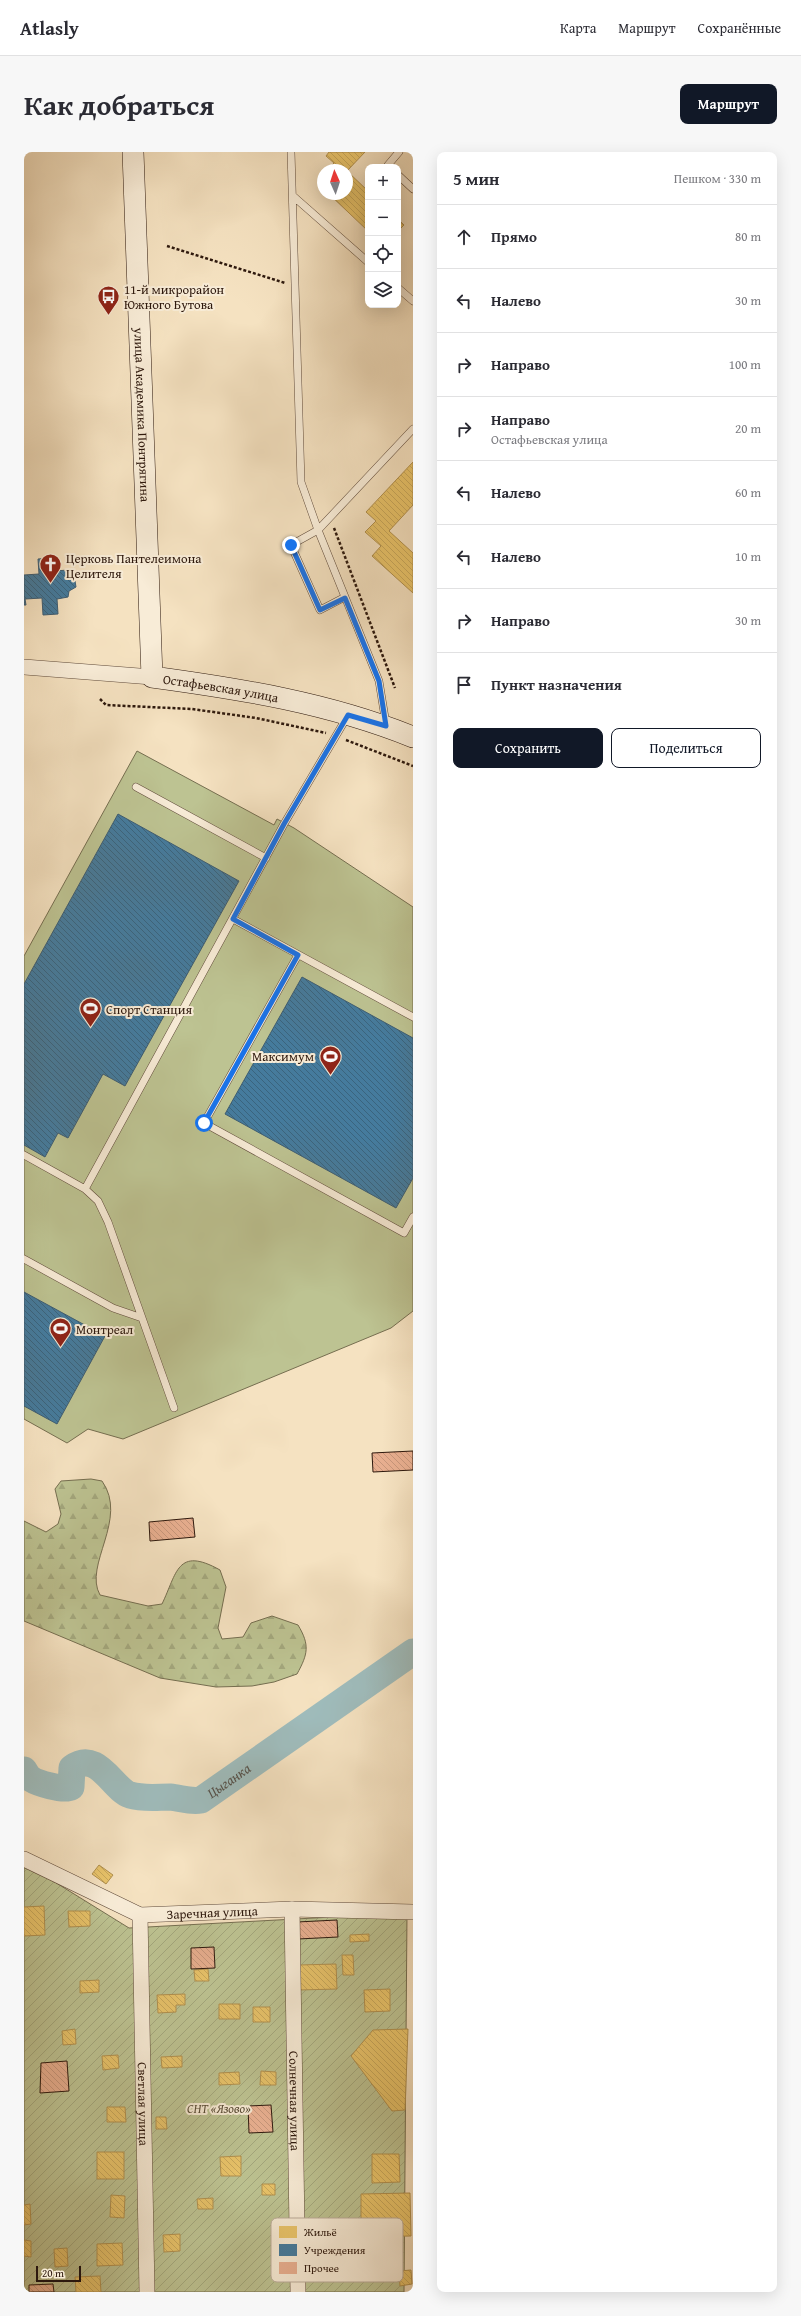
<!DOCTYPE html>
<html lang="ru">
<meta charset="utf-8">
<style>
:root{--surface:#fff;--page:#f7f7f7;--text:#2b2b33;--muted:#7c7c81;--line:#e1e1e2;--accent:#111827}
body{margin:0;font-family:"Gentium Book Plus",serif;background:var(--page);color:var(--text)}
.controls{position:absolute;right:12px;top:12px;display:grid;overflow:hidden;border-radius:8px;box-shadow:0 4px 16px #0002}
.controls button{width:36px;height:36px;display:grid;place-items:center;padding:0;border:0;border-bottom:1px solid var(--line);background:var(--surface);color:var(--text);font:20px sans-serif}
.compass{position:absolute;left:293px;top:12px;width:36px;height:36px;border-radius:50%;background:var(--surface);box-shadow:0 4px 16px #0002;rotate:357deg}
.scale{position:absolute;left:12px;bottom:10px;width:45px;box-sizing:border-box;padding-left:4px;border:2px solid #2d180d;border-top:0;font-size:11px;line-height:14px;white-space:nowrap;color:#2d180d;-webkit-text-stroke:3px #f8ecd7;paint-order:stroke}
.stop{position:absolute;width:12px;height:12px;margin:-9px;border:3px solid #1a73e8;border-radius:50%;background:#fff}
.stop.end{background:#1a73e8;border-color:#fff;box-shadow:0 1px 4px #0008}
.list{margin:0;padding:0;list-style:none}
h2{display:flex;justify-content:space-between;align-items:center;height:52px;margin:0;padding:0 16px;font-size:17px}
h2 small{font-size:13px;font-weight:400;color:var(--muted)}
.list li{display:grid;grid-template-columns:26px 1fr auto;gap:12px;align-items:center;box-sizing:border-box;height:64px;padding:0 16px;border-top:1px solid var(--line)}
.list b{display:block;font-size:15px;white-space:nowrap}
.list p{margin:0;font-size:13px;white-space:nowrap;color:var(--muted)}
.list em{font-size:13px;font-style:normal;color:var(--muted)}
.actions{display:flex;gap:8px;padding:12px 16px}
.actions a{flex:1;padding:9px 0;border:1px solid var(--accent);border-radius:8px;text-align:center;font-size:14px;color:var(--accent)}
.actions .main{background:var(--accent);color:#fff}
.icon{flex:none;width:22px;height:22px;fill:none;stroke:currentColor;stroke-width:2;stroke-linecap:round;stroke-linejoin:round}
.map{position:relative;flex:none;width:389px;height:2140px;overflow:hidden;border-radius:8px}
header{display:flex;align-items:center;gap:24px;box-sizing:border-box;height:56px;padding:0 20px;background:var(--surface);border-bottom:1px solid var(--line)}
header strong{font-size:19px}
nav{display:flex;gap:22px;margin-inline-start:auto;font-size:14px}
.intro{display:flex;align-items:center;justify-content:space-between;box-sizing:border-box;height:96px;padding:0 24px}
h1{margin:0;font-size:28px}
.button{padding:10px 18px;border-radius:8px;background:var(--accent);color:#fff;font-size:14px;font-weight:700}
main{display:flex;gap:24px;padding:0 24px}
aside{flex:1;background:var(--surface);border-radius:8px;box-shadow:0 4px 16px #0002}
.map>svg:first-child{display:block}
.forest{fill:url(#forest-firs);stroke:#756e50}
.garden{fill:url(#garden-furrows);stroke:#756e50}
.pitch{fill:#bdc392;stroke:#756e50}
.homes{fill:url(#homes-back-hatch);stroke:#b1904e}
.public{fill:url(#public-back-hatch);stroke:#3e5d72}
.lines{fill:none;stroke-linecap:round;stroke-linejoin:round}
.river{stroke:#9fbcbc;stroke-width:27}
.building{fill:url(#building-back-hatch);stroke:#2d180d}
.lane-casing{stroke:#5f4a3a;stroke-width:8}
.street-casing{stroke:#5f4a3a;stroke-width:16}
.secondary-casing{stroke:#2d180d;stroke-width:22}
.path{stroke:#2d180d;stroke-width:2.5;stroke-dasharray:3 2;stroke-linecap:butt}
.lane{stroke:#f8ecd7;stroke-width:7}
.street{stroke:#f8ecd7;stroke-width:15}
.secondary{stroke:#f8ecd7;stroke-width:21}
.route{stroke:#1a73e8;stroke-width:5}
.labels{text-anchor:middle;stroke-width:4;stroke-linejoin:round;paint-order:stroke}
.poi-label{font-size:13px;fill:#2d180d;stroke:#f8ecd7;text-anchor:start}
.street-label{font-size:13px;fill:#2d180d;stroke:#f8ecd7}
.park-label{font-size:13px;font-style:italic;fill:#584b35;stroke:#f8ecd7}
.water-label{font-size:14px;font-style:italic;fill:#55514a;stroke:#f8ecd7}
.key{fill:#f8ecd7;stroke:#bbac9a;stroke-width:1}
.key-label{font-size:11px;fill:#2d180d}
</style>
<header>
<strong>Atlasly</strong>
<nav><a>Карта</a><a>Маршрут</a><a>Сохранённые</a></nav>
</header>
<div class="intro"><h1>Как добраться</h1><a class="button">Маршрут</a></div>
<main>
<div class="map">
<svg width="389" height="2140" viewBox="0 0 389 2140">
<defs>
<pattern id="forest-firs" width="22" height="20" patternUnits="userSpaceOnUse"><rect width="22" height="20" fill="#bdc392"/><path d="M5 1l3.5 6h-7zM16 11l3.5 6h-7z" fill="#a3a77d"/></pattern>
<pattern id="garden-furrows" width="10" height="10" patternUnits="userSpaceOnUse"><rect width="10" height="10" fill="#bdc392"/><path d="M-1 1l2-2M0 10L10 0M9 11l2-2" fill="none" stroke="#a3a77d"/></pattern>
<pattern id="homes-back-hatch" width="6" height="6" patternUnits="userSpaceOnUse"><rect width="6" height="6" fill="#e9c46a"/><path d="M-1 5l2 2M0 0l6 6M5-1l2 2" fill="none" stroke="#c8a85b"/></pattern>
<pattern id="public-back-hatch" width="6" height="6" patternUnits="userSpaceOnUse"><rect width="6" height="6" fill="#457b9d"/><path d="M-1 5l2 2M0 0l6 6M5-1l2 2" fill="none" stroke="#3a647e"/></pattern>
<pattern id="building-back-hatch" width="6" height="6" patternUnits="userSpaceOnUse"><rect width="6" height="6" fill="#e8af90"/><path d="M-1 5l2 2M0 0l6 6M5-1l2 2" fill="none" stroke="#c7967b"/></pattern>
</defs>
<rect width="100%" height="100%" fill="#f5e2c1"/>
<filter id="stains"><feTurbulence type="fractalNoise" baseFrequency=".005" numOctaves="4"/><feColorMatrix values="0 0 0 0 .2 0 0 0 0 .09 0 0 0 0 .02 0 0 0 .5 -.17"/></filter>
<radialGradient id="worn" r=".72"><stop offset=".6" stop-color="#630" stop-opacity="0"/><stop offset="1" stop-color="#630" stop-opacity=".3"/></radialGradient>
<path class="forest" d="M67,1327L78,1329C105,1367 59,1413 76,1443L124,1454L138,1452C153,1421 153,1394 196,1418L202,1435L194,1476L198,1487L219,1485L227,1471L248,1464L274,1473C286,1493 284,1502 273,1522L250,1530L228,1534L192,1535L136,1526L0,1469V1369L22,1380L34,1372L37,1362L31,1337L37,1329Z"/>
<path class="garden" d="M0,1711L105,1776L383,1761L380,2140H0Z"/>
<path class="pitch" d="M113,599L250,673L253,667L270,676L389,755V1159L367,1176L99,1287L64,1277L43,1291L0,1267V804Z"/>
<path class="homes" d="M305,0H341L323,19L303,18L310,11L302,4Z
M323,19L344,39V79L305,42H323Z
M374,67L380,73L374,79Z
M389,310V353L365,379L389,401V441L348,404L357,394L341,380L352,369L342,360Z
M75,1713L89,1723L82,1732L68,1722Z
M20,1754L21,1783L0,1784V1755Z
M44,1759H66V1774L45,1775Z
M345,1782V1789L326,1790V1783Z
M318,1803H329L330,1823H319Z
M312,1812L313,1837L275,1838V1813Z
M184,1817L185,1829H171L170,1818Z
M75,1828V1840L56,1841V1829Z
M366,1837V1859L341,1860L340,1838Z
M161,1842V1853H152V1860L134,1861L133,1843Z
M195,1852H216V1867H195Z
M229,1855H246V1870H229Z
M51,1877L52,1892L39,1893L38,1879Z
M384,1877L381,1958L368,1959L327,1904L349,1878Z
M94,1903L95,1916L79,1918L78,1904Z
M158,1904V1915L138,1916L137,1905Z
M237,1919L252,1920V1933H236Z
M215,1920L216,1932L195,1933V1921Z
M83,1955H101L102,1970H83Z
M132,1965H142L143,1977H132Z
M73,2000H100V2027H73Z
M348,2002H375L376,2030L348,2031Z
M217,2004V2024H197L196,2005Z
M238,2032H251V2043H238Z
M386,2041L387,2084L337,2085V2042Z
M87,2043L101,2044L100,2066L86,2065Z
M189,2046V2057H174L173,2047Z
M6,2052L7,2072L0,2073V2053Z
M156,2082V2099L140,2100L139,2083Z
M0,2088L7,2089V2105L0,2104Z
M98,2091L99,2113L73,2114V2092Z
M43,2096L44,2114L31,2115L30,2097Z
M387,2118L388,2132L376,2134L375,2119Z
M76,2124L77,2140H52L51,2125Z"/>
<path class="public" d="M28,406L29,419L45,418L46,426L51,429L52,435L45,439L44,445L33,447L34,462L19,463L18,446L1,447L2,453H0V423L15,422L14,407Z
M94,662L215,729L101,934L79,922L44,986L34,981L21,1005L0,993V832Z
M278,825L389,886V1026L372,1056L201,962Z
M0,1140L81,1184L33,1272L0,1254Z"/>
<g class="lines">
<path class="river" id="s1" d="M0,1618C2,1621 3,1624 6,1626C12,1631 40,1639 47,1635L48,1616C74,1597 88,1637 106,1643C119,1647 134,1645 146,1645C157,1646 166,1650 177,1648L389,1500"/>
</g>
<path class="building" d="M389,1299V1318L349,1320L348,1301Z
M169,1366L171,1385L126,1389L125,1370Z
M313,1768L314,1785L274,1787L273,1770Z
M190,1795L191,1816L167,1817V1796Z
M43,1909L45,1939L16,1941L17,1911Z
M247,1953L249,1980L225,1981L224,1954Z
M29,2132L30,2140H5V2133Z"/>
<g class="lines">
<defs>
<path id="lane" d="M267,0L277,330L294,378L355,529L362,572
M366,15L364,13L375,0
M374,23L389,37
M269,44L344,110
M374,136L389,149
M321,445L296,458L267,393L294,378L389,277
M112,635L242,706
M209,767L389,865
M274,803L180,971L380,1081L389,1065
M0,1003L61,1037L74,1049L84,1070L150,1256
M61,1037L260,672L323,565
M0,1107L89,1156L118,1166"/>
<g id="street">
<path d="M0,515L128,525"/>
<path id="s2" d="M0,1707L116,1763L268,1757L389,1760"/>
<path id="s3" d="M268,1757L274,2140"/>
<path id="s4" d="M116,1763L123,2140"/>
</g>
<g id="secondary">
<path id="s5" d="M109,0L128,525C217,537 305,551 389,585"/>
</g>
</defs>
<use href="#lane" class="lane-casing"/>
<use href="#street" class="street-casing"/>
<use href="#secondary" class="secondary-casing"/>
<path class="path" d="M143,94L261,131
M310,376L371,536
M76,547L82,553L168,557L232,566L302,581
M322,588L389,614"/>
<use href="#lane" class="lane"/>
<use href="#street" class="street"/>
<use href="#secondary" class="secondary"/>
</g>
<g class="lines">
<path class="route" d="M180,971L274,803L209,767L260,672L324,563L362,574L355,529L321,446L296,458L267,393"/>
</g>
<defs>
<symbol id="bus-pin" viewBox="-11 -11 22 30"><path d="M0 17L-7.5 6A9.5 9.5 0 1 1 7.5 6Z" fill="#8f2418" stroke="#f8ecd7"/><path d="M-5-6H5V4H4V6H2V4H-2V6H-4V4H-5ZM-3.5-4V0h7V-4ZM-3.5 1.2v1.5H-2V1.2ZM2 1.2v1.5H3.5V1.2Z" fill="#fff"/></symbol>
<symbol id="church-pin" viewBox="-11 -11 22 30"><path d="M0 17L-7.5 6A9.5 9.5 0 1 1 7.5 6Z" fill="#8f2418" stroke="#f8ecd7"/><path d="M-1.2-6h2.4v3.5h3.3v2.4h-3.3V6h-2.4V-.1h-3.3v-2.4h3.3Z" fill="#fff"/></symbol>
<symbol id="stadium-pin" viewBox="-11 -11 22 30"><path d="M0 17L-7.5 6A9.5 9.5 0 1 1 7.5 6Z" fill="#8f2418" stroke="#f8ecd7"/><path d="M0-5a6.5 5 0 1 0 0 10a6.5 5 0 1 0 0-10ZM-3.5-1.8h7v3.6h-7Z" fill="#fff"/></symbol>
</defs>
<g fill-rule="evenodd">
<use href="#bus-pin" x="72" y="132" width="25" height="34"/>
<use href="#church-pin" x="14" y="400" width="25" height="34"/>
<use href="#stadium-pin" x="54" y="844" width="25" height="34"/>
<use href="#stadium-pin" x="294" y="892" width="25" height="34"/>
<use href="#stadium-pin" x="24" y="1164" width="25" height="34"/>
</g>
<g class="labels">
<g class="poi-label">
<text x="100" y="142">11-й микрорайон<tspan x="100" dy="15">Южного Бутова</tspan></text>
<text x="42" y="411">Церковь Пантелеимона<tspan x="42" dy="15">Целителя</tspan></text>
<text x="82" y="862">Спорт Станция</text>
<text x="290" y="909" text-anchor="end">Максимум</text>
<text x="52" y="1182">Монтреал</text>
</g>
<g class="street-label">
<text dy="5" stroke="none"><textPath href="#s5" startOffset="263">улица Академика Понтрягина</textPath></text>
<text dy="5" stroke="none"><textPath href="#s5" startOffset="595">Остафьевская улица</textPath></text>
<text dy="5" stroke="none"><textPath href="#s2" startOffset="201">Заречная улица</textPath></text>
<text dy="5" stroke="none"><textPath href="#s3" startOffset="192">Солнечная улица</textPath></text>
<text dy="5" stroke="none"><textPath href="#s4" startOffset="189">Светлая улица</textPath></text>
</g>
<g class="park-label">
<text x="195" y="1961">СНТ «Язово»</text>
</g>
<g class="water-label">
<text dy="5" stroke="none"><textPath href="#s1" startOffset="248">Цыганка</textPath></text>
</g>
</g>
<rect x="247" y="2066" width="132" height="64" rx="6" class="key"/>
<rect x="255" y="2074" width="18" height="12" fill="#e9c46a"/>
<rect x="255" y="2092" width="18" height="12" fill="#457b9d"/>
<rect x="255" y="2110" width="18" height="12" fill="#e8af90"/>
<g class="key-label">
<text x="280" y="2084">Жильё</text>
<text x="280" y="2102">Учреждения</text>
<text x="280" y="2120">Прочее</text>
</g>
<rect width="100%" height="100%" filter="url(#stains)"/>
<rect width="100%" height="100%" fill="url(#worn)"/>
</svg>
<div class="controls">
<button>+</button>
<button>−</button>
<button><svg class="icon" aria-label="locate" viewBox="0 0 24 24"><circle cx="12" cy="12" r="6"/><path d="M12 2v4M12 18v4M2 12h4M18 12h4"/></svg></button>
<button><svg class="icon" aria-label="layers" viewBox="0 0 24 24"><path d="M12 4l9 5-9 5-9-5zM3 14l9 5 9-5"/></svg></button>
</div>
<svg class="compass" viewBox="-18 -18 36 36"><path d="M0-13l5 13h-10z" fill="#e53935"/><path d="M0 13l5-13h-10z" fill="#7c7c81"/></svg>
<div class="scale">20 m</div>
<div class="stop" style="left:180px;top:971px"></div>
<div class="stop end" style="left:267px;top:393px"></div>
</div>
<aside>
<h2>5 мин<small>Пешком · 330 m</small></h2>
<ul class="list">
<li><svg class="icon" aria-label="ahead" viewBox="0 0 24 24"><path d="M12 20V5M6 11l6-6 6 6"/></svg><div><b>Прямо</b></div><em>80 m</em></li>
<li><svg class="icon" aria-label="left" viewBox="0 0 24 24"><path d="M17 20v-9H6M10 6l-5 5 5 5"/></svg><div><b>Налево</b></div><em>30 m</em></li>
<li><svg class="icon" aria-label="right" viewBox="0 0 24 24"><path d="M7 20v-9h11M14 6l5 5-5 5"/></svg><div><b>Направо</b></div><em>100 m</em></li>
<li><svg class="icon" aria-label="right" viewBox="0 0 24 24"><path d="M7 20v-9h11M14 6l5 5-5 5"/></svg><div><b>Направо</b><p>Остафьевская улица</p></div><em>20 m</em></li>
<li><svg class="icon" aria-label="left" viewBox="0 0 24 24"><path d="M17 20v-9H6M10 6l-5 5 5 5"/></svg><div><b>Налево</b></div><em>60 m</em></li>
<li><svg class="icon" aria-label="left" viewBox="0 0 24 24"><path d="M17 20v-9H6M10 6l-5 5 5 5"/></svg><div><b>Налево</b></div><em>10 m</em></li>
<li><svg class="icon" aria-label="right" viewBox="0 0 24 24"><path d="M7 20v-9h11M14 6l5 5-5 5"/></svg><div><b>Направо</b></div><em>30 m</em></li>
<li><svg class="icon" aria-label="arrive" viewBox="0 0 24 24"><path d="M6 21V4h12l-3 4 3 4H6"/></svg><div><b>Пункт назначения</b></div></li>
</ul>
<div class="actions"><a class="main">Сохранить</a><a>Поделиться</a></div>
</aside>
</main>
